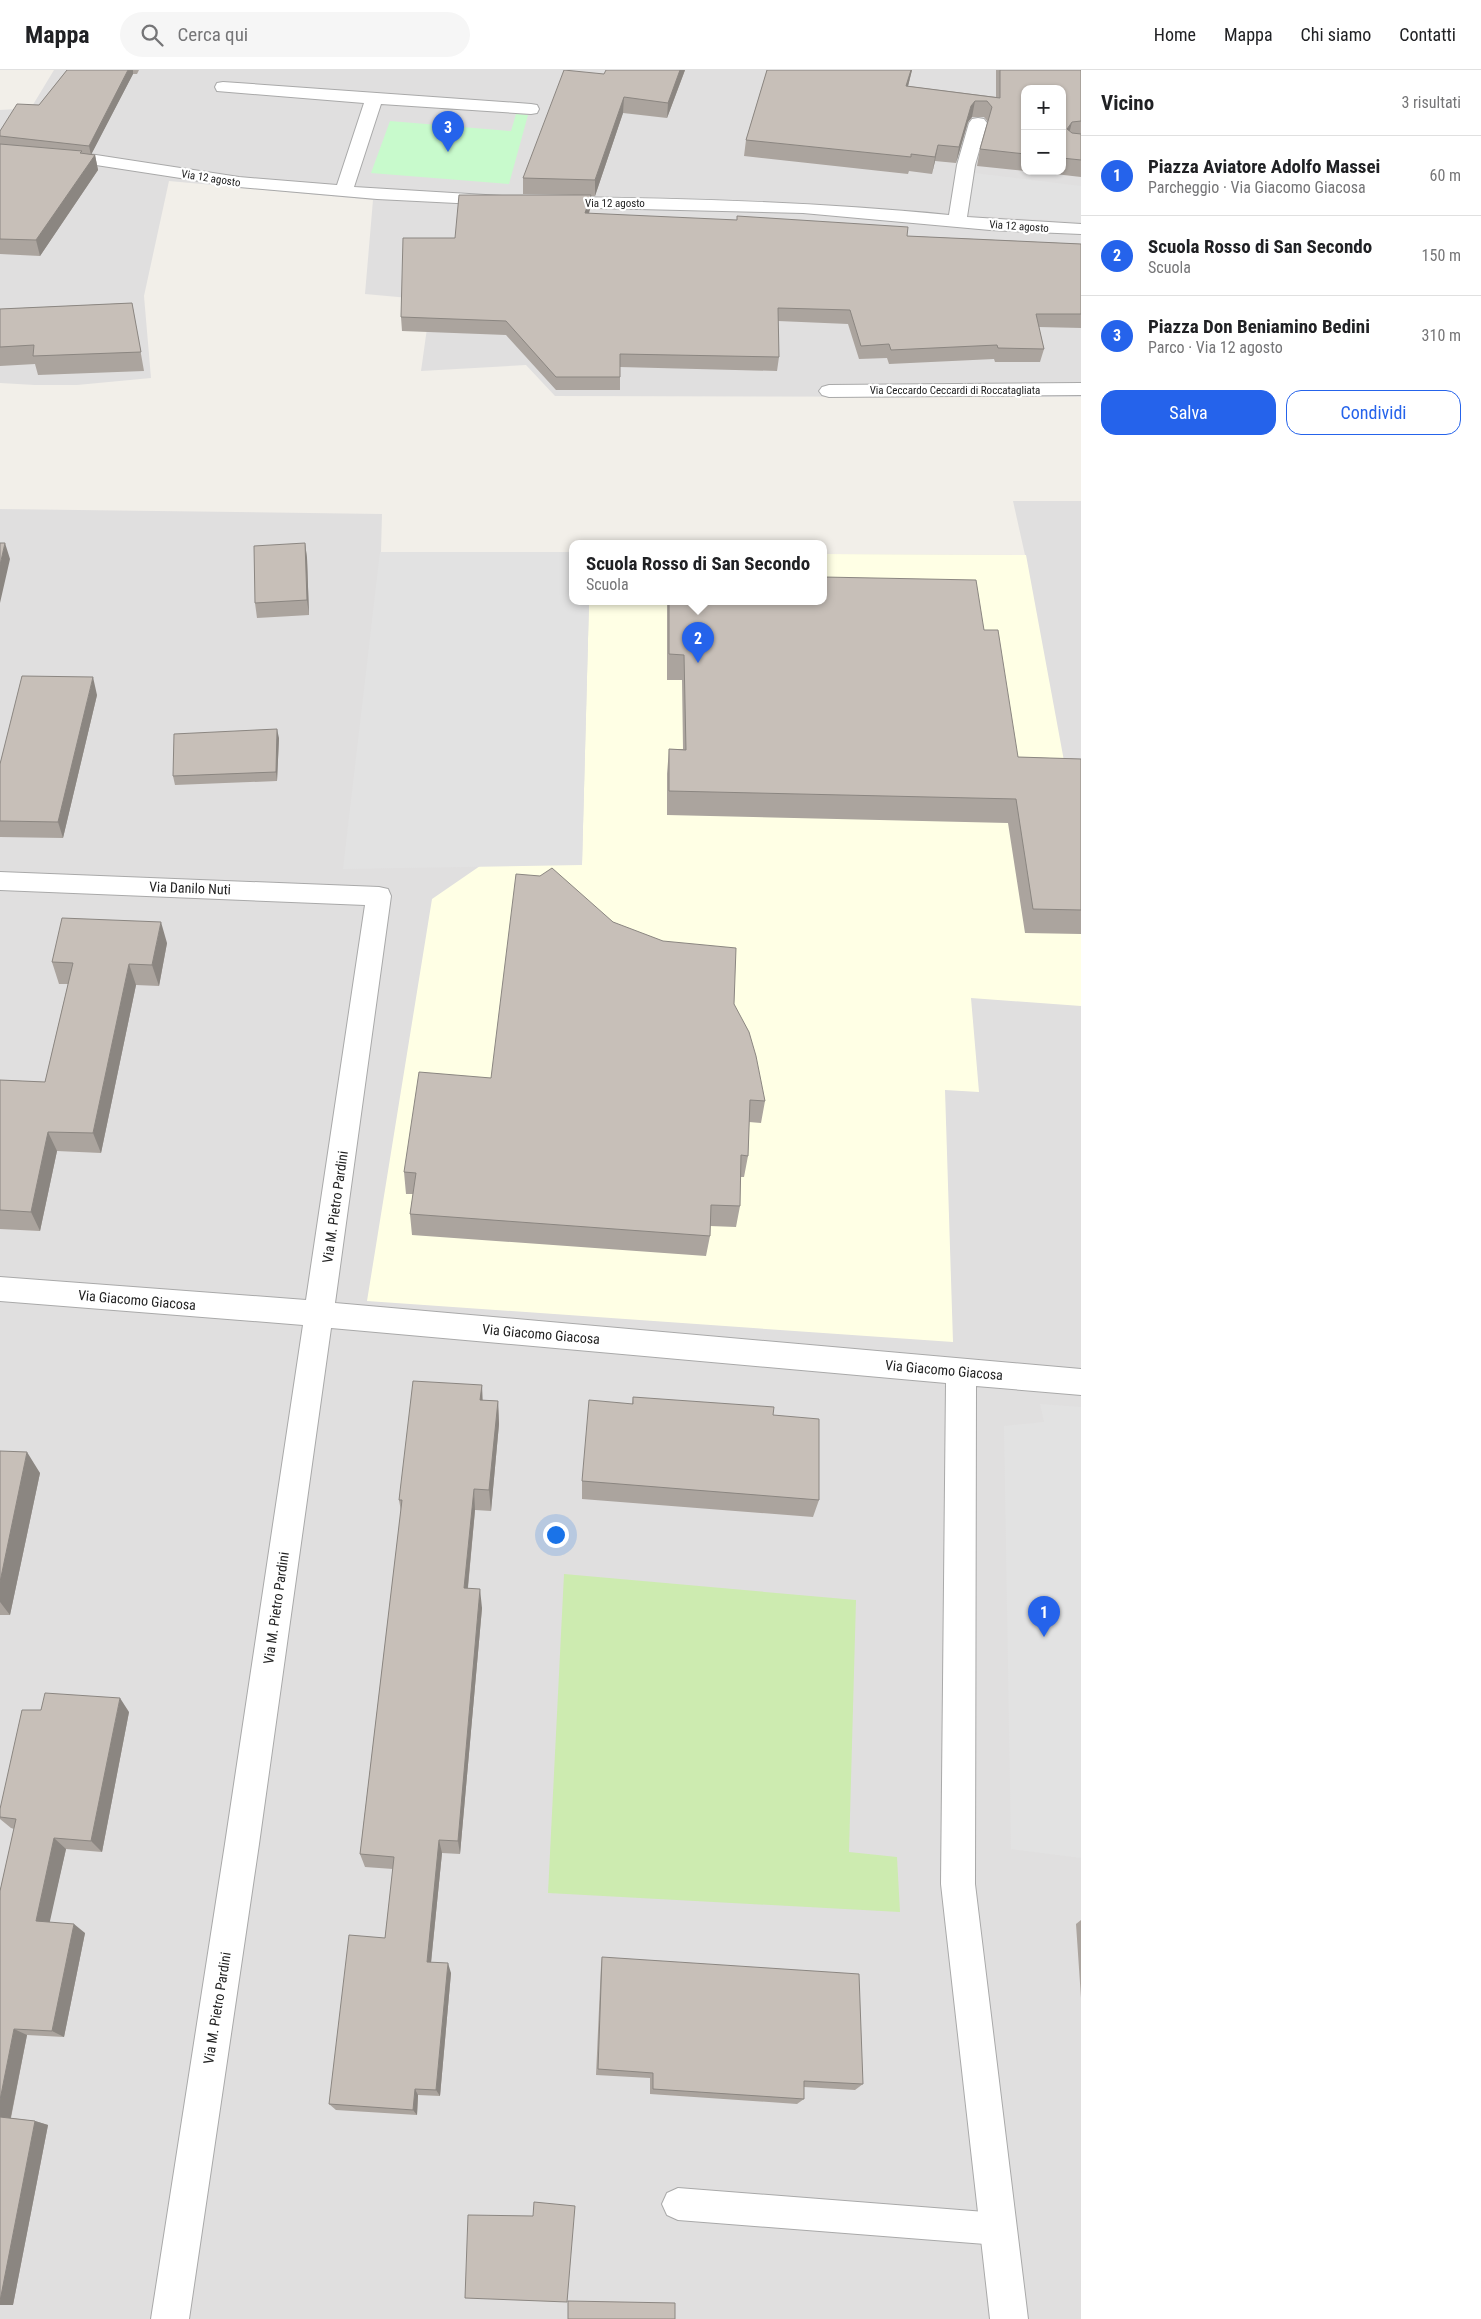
<!DOCTYPE html>
<html lang="it">
<meta charset="utf-8">
<style>
:root{--surface:#fff;--page:#f6f6f6;--text:#202124;--muted:#757577;--line:#e0e0e0;--accent:#2563eb}
body{margin:0;font-family:"Roboto Condensed",sans-serif;background:var(--page);color:var(--text)}
.controls{position:absolute;right:15px;top:15px;display:grid;overflow:hidden;border-radius:10px;box-shadow:0 1px 4px #0004}
.controls button{width:45px;height:45px;display:grid;place-items:center;padding:0;border:0;border-bottom:1px solid var(--line);background:var(--surface);color:var(--text);font:25px sans-serif}
.you{position:absolute;left:555px;top:1464px;width:18px;height:18px;margin:-12px;border:4px solid #fff;border-radius:50%;background:#1a73e8;box-shadow:0 0 0 8px #1a73e833}
.badge{display:grid;place-items:center;width:32px;height:32px;border-radius:50%;background:var(--accent);color:#fff;font-size:16px;font-weight:700}
.pin{position:absolute;translate:-50% -41px;filter:drop-shadow(0 1px 2px #0008)}
.pin::after{content:'';position:absolute;top:26px;width:18px;height:15px;background:inherit;clip-path:polygon(0 0,100% 0,50% 100%)}
.popup{position:absolute;left:569px;top:470px;width:258px;height:65px;box-sizing:border-box;display:grid;place-content:center;border-radius:10px;background:var(--surface);filter:drop-shadow(0 1px 4px #0005);font-size:16px;white-space:nowrap;color:var(--muted)}
.popup b{font-size:19px;color:var(--text)}
.popup::after{content:'';position:absolute;left:50%;top:100%;margin-left:-10px;border:10px solid transparent;border-top-color:var(--surface)}
.list{margin:0;padding:0;list-style:none}
h2{display:flex;justify-content:space-between;align-items:center;height:65px;margin:0;padding:0 20px;font-size:21px}
h2 small{font-size:16px;font-weight:400;color:var(--muted)}
.list li{display:grid;grid-template-columns:32px 1fr auto;gap:15px;align-items:center;box-sizing:border-box;height:80px;padding:0 20px;border-top:1px solid var(--line)}
.list b{display:block;font-size:19px;white-space:nowrap}
.list p{margin:0;font-size:16px;white-space:nowrap;color:var(--muted)}
.list em{font-size:16px;font-style:normal;color:var(--muted)}
.actions{display:flex;gap:10px;padding:15px 20px}
.actions a{flex:1;padding:11px 0;border:1px solid var(--accent);border-radius:15px;text-align:center;font-size:18px;color:var(--accent)}
.actions .main{background:var(--accent);color:#fff}
.icon{flex:none;width:28px;height:28px;fill:none;stroke:currentColor;stroke-width:2;stroke-linecap:round;stroke-linejoin:round}
.map{position:relative;flex:none;width:1081px;height:2249px;overflow:hidden}
header{display:flex;align-items:center;gap:30px;box-sizing:border-box;height:70px;padding:0 25px;background:var(--surface);border-bottom:1px solid var(--line)}
header strong{font-size:24px}
nav{display:flex;gap:28px;margin-inline-start:auto;font-size:18px}
.search{width:350px;height:45px;background:var(--page);display:flex;align-items:center;gap:12px;box-sizing:border-box;padding:0 18px;border-radius:28px;color:var(--muted);font-size:19px}
main{display:flex}
aside{flex:1;background:var(--surface)}
.map>svg:first-child{display:block}
.residential{fill:#e0dfdf;fill-rule:evenodd}
.education{fill:#ffffe5}
.grass{fill:#cdebb0}
.park{fill:#c8facc}
.parking{fill:#e2e2e2}
.lines{fill:none;stroke-linecap:round;stroke-linejoin:round}
.lane-casing{stroke:#a9a9a9;stroke-width:2}
.street-casing{stroke:#a9a9a9;stroke-width:2}
.lane{fill:#fff;fill-rule:evenodd}
.street{fill:#fff;fill-rule:evenodd}
.wall{fill:#aba49e}
.shaded-wall{fill:#8b8681}
.building{fill:#c7bfb8;stroke:#8b8681}
.labels{text-anchor:middle;stroke-width:4.5;stroke-linejoin:round;paint-order:stroke}
.far-street-label{font-size:11px;fill:#222;stroke:#fff}
.street-label{font-size:14px;fill:#222;stroke:#fff}
</style>
<header>
<strong>Mappa</strong>
<div class="search"><svg class="icon" aria-label="search" viewBox="0 0 24 24"><circle cx="10" cy="10" r="6"/><path d="M15 15l6 6"/></svg>Cerca qui</div>
<nav><a>Home</a><a>Mappa</a><a>Chi siamo</a><a>Contatti</a></nav>
</header>
<main>
<div class="map">
<svg width="1081" height="2249" viewBox="0 0 1081 2249">
<rect width="100%" height="100%" fill="#f2efe9"/>
<path class="residential" d="M54,0H1081V327L555,326L526,295L421,301L431,230L365,224L373,130L169,111L144,226L151,308L77,315H35L0,313V40L31,38ZM1025,19H1062V101H1025Z
M1013,431H1081V2249H0V439L382,444L381,482H573V532H823V484L1025,485Z"/>
<path class="education" d="M823,484L1026,485L1064,691H1081V936L971,928L979,1022L945,1020L953,1272L367,1231L432,829L480,796L582,794L589,532H823Z"/>
<path class="grass" d="M564,1504L856,1530L849,1782L897,1787L900,1842L548,1823Z"/>
<path class="park" d="M516,44L528,45L509,114L371,103L390,51L511,61Z"/>
<path class="parking" d="M974,103L1081,116V152L970,145L966,140Z
M380,482H573V532H589L582,795L343,799Z
M1040,1334L1081,1337V1788L1011,1779L1004,1356L1044,1352Z"/>
<g class="lines">
<defs>
<path id="lane" d="M678,2118L998,2143L1009,2148L1014,2159L1009,2170L998,2175L678,2150L667,2145L662,2134L667,2123Z"/>
<path id="street" d="M223,12L531,34L537,35L539,39L537,43L531,44L381,34L354,117L502,126L505,130L502,134L496,135L377,129L239,117L96,95L0,87V77L96,85L239,107L337,115L364,33L217,21L215,17L217,13Z
M978,48L984,49L987,53L975,95L967,147L1081,154V164L990,160L803,143L554,137L548,136L545,132L548,128L554,127C686,128 817,132 949,145L957,95L969,53L972,49Z
M1081,313V325L829,327L822,325L819,321L822,317L829,315Z
M0,802L379,817L388,819L391,826L335,1233L1081,1299V1325L976,1316L975,1814L1028,2249H990L941,1814L946,1313L331,1258L259,1774L189,2249H151L225,1774L303,1255L0,1231V1207L306,1230L365,835L0,820Z"/>
</defs>
<use href="#lane" class="lane-casing"/>
<use href="#street" class="street-casing"/>
<use href="#lane" class="lane"/>
<use href="#street" class="street"/>
</g>
<path class="wall" d="M67,0H139L137,4H133L91,84L95,85L98,100L40,186L0,184V61L39,35Z
M685,0L667,48L623,43L595,126H591L590,139L589,144L907,166L1081,174V258L1039,257L1044,279L1040,292H995L994,289L889,294L887,288L859,289L848,254L778,251L779,287L777,301L620,297V320H556L506,265L402,261L401,247L455,168L574,125L523,124V108L604,4Z
M767,0H912L908,16L996,27V0H1081V107L1029,101H1062V19H1025V101L977,96L980,79L988,52L984,47H972L968,52L956,93L935,91L932,104L909,101L908,104L744,86L746,70Z
M132,233L144,301L38,305L35,294L0,296V239Z
M305,473L307,488L309,545L257,548L255,533Z
M667,532H823L984,560L1018,687L1081,689V864L1025,863L1008,753L667,745V704L669,679H683L682,610H667Z
M97,625L63,768L0,767V694Z
M279,668L277,711L175,715L173,706Z
M613,852L734,934L765,1031L761,1053L749,1052L748,1086L744,1107H740V1136L736,1157L710,1156V1166L706,1186L412,1165L410,1144L413,1124H406L404,1102L491,1008Z
M167,873L159,916L136,915L101,1083L57,1081L40,1161L0,1159V1010L45,1012L68,914H59L52,892Z
M482,1315V1330L498,1331L499,1354L491,1441L475,1440L468,1518L482,1538L460,1784L442,1783L431,1893L451,1903L440,2026L418,2025L417,2045L336,2040L329,2034L385,1868L393,1799L365,1797L360,1784L401,1441L399,1430Z
M633,1327L773,1345L819,1430L813,1447L582,1429V1411L632,1334Z
M0,1381L40,1403L10,1545H0Z
M129,1642L102,1782L66,1779L49,1852L85,1863L64,1967L27,1965L11,2048L35,2051L48,2055L13,2235H0V1821L14,1759L11,1758L0,1749V1739Z
M1081,1850V1928L1076,1854Z
M602,1887L863,2014L855,2020L804,2017V2029L797,2034L650,2024V2008L596,2005L601,1895Z"/>
<path class="shaded-wall" d="M128,0H133V4L91,85L89,76Z
M680,0H685L667,48L668,33Z
M911,0H912L904,32L906,16Z
M624,27L623,43L595,126V110Z
M975,31L972,47L968,52L956,93L959,77L971,36Z
M1072,52L1068,68L1067,59Z
M938,75L935,91L932,104L935,87Z
M95,85L98,100L40,186L36,170Z
M591,125L590,139L584,157L585,143Z
M5,473L10,489L0,533V495Z
M305,473L307,488L309,545L307,530Z
M93,607L97,625L63,768L58,752Z
M277,659L279,668L277,711L276,702Z
M161,852L167,873L159,916L152,895Z
M129,894L136,915L101,1083L93,1063Z
M48,1062L57,1081L40,1161L31,1142Z
M482,1315L483,1338L480,1330Z
M498,1331L499,1354L491,1441L489,1420Z
M27,1382L40,1403L10,1545L0,1532V1512Z
M474,1419L475,1440L466,1536L464,1518Z
M480,1519L482,1538L460,1784L458,1771Z
M120,1628L129,1642L102,1782L91,1771Z
M54,1768L66,1779L48,1860L36,1851Z
M439,1770L442,1783L430,1902L427,1892Z
M74,1854L85,1863L64,1967L52,1961Z
M448,1893L451,1903L440,2026L436,2020Z
M14,1959L27,1965L10,2051L0,2047V2030Z
M415,2019L418,2025L417,2045L413,2040Z
M35,2051L48,2055L13,2235H0V2231Z"/>
<path class="building" d="M67,0H128L89,76L0,66V61L17,34L39,35Z
M564,0L604,4L606,0H680L668,33L624,27L595,110L523,108Z
M767,0H911L906,16L1000,28V0H1081V51L1072,52L1067,59L1072,63L1081,64V90L1062,88V19H1025V84L980,79L992,37L987,31H975L971,36L959,77L938,75L935,87L911,84V87L746,70Z
M0,74L82,81L80,83L95,85L36,170L0,169Z
M459,125H591L585,143L737,150V146L908,157L907,166L1081,174V244H1036L1044,279L998,278L997,275L891,280L889,274L861,276L850,240L778,238L779,287L620,284V307H556L506,251L401,247L403,168H455Z
M132,233L141,282L33,286L34,275L0,277V239Z
M0,473H5L0,495Z
M305,473L307,530L255,533L254,476Z
M823,507L976,510L984,560H998L1018,687L1081,689V840L1033,839L1016,729L669,721V679L686,680L684,585L669,584V532H823Z
M22,606L93,607L58,752L0,751V694Z
M277,659L276,702L173,706L174,664Z
M552,798L613,852L663,871L736,878L734,934L749,962L756,986L765,1031L750,1030L748,1086L741,1085L740,1136L711,1135L710,1166L410,1144L416,1103L404,1102L419,1002L491,1008L516,804L540,806Z
M62,848L161,852L152,895L129,894L93,1063L48,1062L31,1142L0,1140V1010L45,1012L73,893L52,892Z
M413,1311L482,1315L480,1330L498,1331L489,1420L474,1419L464,1518L480,1519L458,1771L439,1770L427,1892L448,1893L436,2020L415,2019L413,2040L329,2034L349,1865L385,1868L394,1787L360,1784L402,1430H399Z
M633,1327L774,1337L773,1345L819,1349V1430L582,1411L589,1330L633,1334Z
M0,1381L27,1382L0,1512Z
M45,1623L120,1628L91,1771L54,1768L36,1851L74,1854L52,1961L14,1959L0,2030V1821L16,1749L0,1747V1739L22,1640H41Z
M602,1887L859,1904L863,2014L804,2011V2029L653,2019V2003L598,1999Z
M0,2047L35,2051L0,2231Z
M534,2132L575,2136L567,2232L465,2228L468,2145L533,2146Z
M568,2231L675,2233V2249H568Z"/>
<g class="labels">
<g class="far-street-label">
<text transform="translate(211 108) rotate(9)" y="4">Via 12 agosto</text>
<text x="615" y="137">Via 12 agosto</text>
<text transform="translate(1019 156) rotate(4)" y="4">Via 12 agosto</text>
<text x="955" y="324">Via Ceccardo Ceccardi di Roccatagliata</text>
</g>
<g class="street-label">
<text transform="translate(190 818) rotate(2)" y="5">Via Danilo Nuti</text>
<text transform="translate(335 1137) rotate(-82)" y="5">Via M. Pietro Pardini</text>
<text transform="translate(137 1230) rotate(5)" y="5">Via Giacomo Giacosa</text>
<text transform="translate(541 1264) rotate(5)" y="5">Via Giacomo Giacosa</text>
<text transform="translate(944 1300) rotate(5)" y="5">Via Giacomo Giacosa</text>
<text transform="translate(276 1538) rotate(-82)" y="5">Via M. Pietro Pardini</text>
<text transform="translate(217 1938) rotate(-81)" y="5">Via M. Pietro Pardini</text>
</g>
</g>
</svg>
<div class="controls">
<button>+</button>
<button>−</button>
</div>
<div class="you"></div>
<div class="pin badge" style="left:1044px;top:1567px">1</div>
<div class="pin badge" style="left:698px;top:593px">2</div>
<div class="popup"><b>Scuola Rosso di San Secondo</b>Scuola</div>
<div class="pin badge" style="left:448px;top:82px">3</div>
</div>
<aside>
<h2>Vicino<small>3 risultati</small></h2>
<ul class="list">
<li><span class="badge">1</span><div><b>Piazza Aviatore Adolfo Massei</b><p>Parcheggio · Via Giacomo Giacosa</p></div><em>60 m</em></li>
<li><span class="badge">2</span><div><b>Scuola Rosso di San Secondo</b><p>Scuola</p></div><em>150 m</em></li>
<li><span class="badge">3</span><div><b>Piazza Don Beniamino Bedini</b><p>Parco · Via 12 agosto</p></div><em>310 m</em></li>
</ul>
<div class="actions"><a class="main">Salva</a><a>Condividi</a></div>
</aside>
</main>
